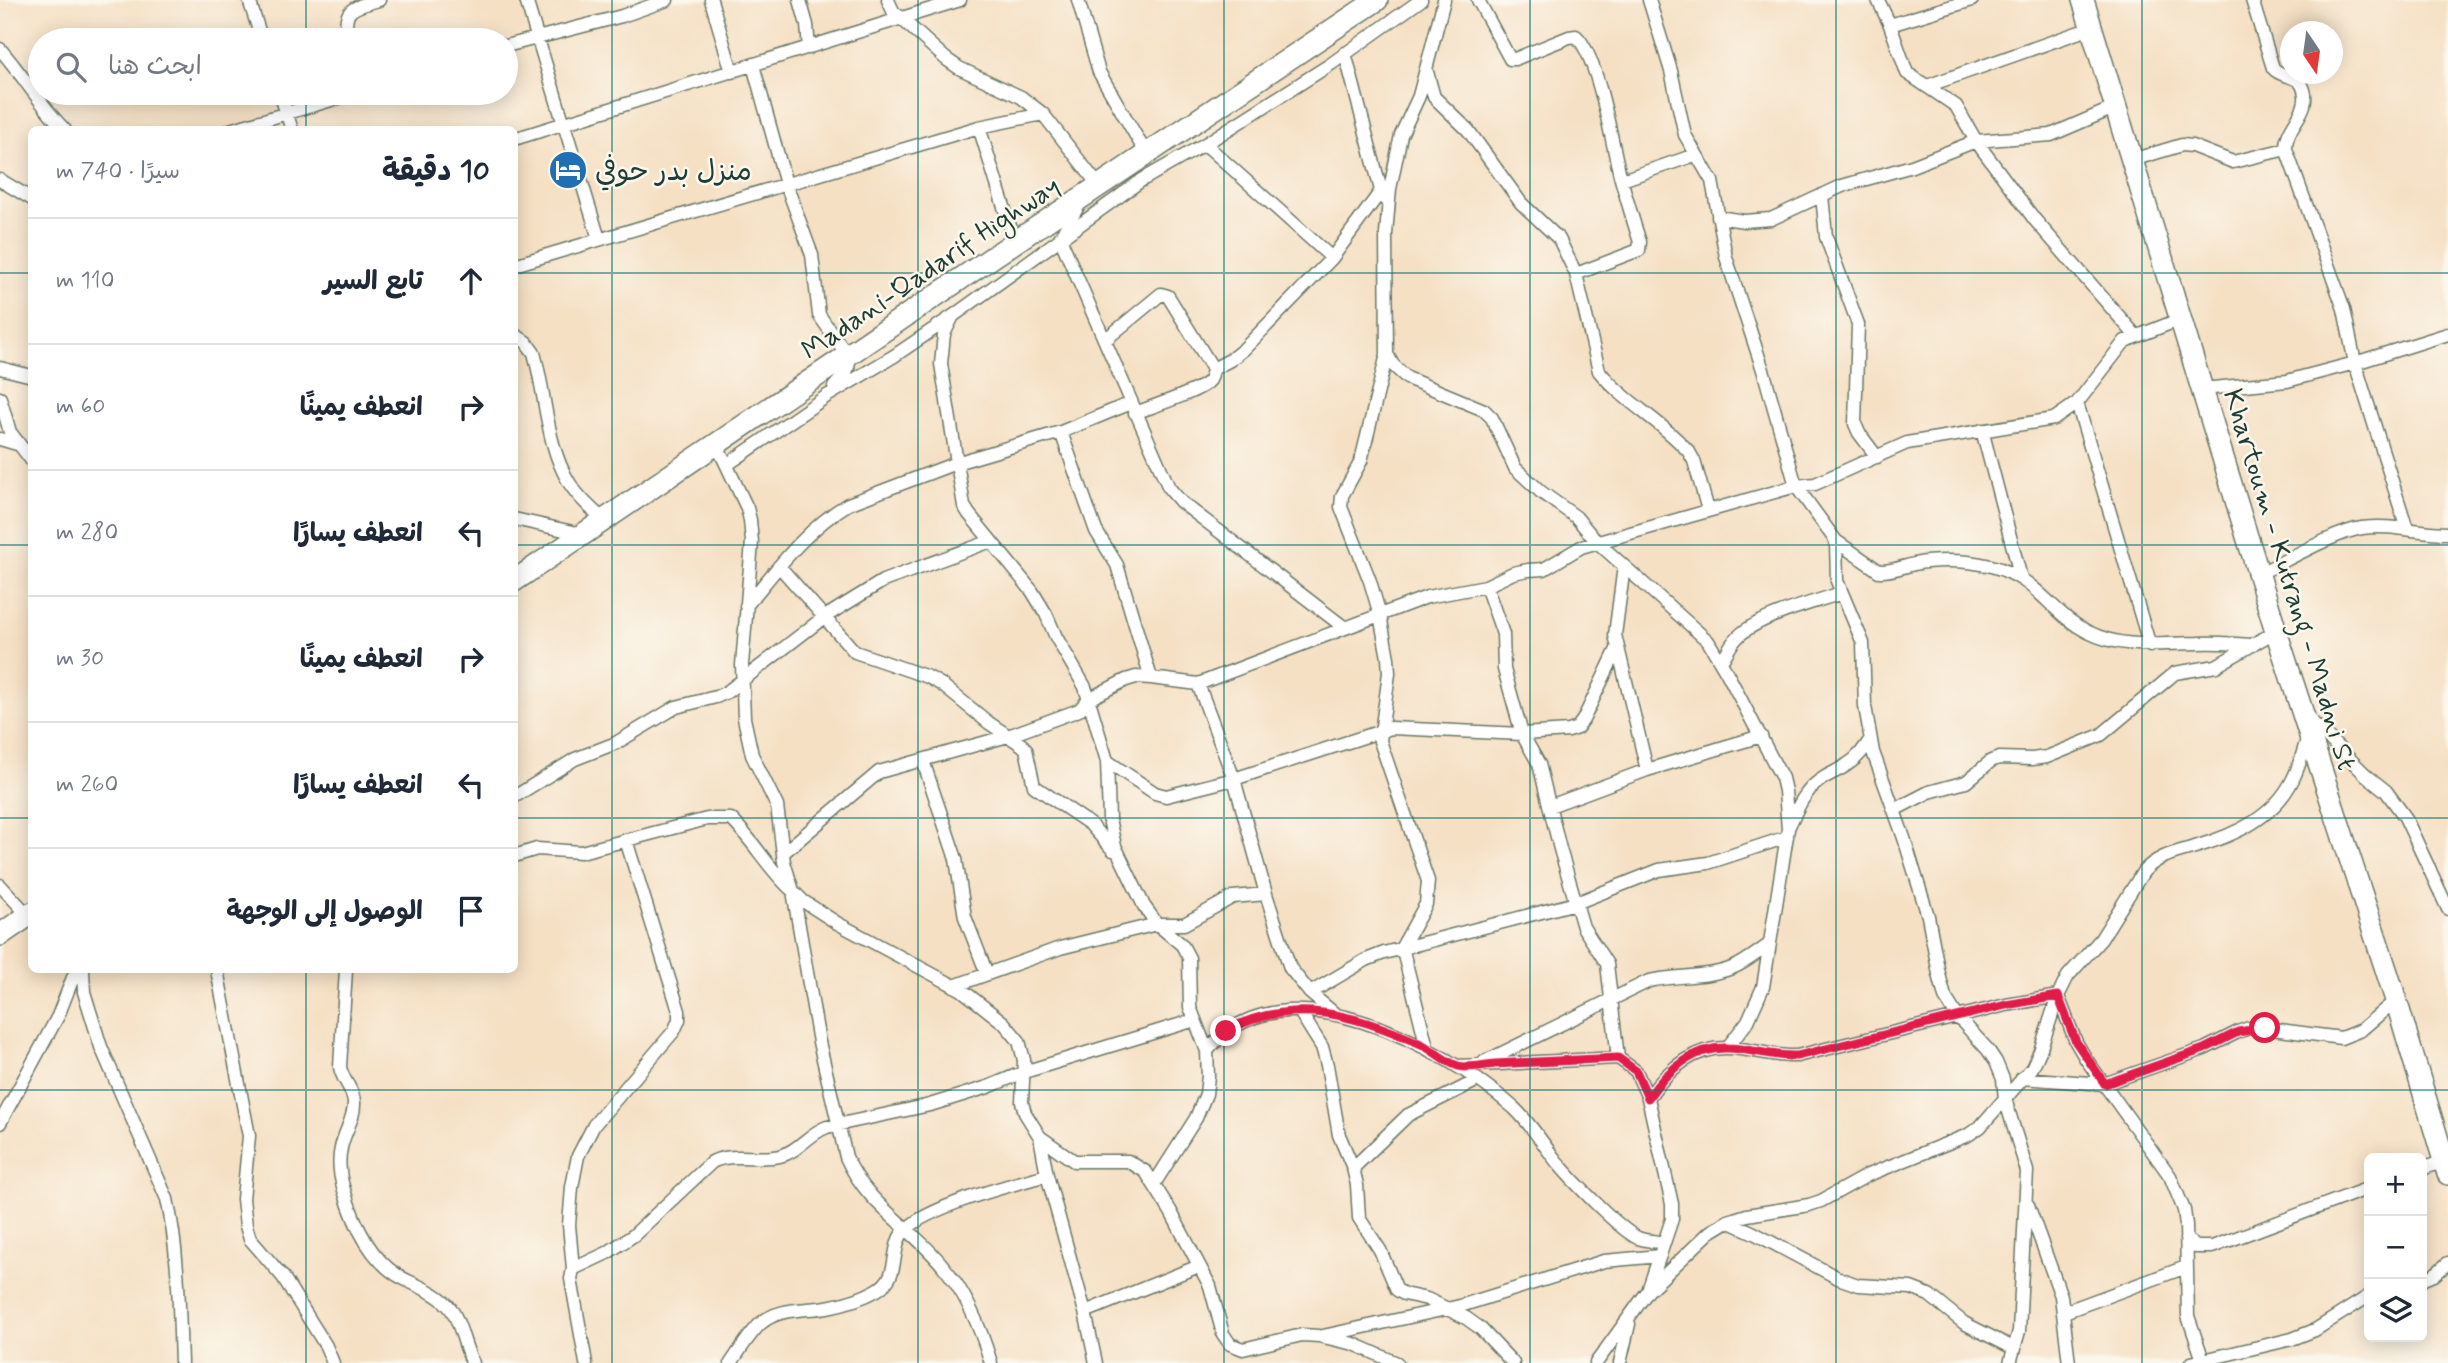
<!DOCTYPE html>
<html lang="ar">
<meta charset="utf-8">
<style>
:root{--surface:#fff;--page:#f2f2f3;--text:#1f2937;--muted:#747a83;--line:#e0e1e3}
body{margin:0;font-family:Mynerve,"Playpen Sans Arabic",sans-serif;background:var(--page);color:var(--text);direction:rtl}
.controls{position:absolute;right:21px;bottom:21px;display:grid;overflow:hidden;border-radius:10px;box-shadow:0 4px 18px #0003}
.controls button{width:63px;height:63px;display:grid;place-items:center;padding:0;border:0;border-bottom:2px solid var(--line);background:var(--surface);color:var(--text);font:35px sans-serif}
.compass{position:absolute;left:2280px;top:21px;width:63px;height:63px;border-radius:50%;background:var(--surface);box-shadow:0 4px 18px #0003;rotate:167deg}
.stop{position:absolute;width:21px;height:21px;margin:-16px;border:5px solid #e11d48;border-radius:50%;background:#fff}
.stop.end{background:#e11d48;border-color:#fff;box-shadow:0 2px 7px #0008}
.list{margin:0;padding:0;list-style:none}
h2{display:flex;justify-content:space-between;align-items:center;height:91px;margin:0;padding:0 28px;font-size:30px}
h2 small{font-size:23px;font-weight:400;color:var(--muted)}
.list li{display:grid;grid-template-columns:46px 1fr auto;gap:21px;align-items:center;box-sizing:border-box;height:126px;padding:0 28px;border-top:2px solid var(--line)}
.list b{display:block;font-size:26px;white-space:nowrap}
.list em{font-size:23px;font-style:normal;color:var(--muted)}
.icon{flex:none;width:38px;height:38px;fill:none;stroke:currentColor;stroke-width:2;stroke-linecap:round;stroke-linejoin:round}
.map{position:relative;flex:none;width:2448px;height:1363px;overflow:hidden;direction:ltr}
.search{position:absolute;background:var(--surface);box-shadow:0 4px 18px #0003;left:28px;top:28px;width:490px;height:77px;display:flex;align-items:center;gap:18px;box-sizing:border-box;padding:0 24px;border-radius:38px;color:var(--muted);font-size:26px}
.panel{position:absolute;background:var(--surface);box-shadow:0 4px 18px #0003;left:28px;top:126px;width:490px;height:847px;border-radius:10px;direction:rtl}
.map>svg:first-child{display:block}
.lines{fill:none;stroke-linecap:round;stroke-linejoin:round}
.street-casing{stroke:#6a7666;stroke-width:15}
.highway-casing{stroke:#6a7666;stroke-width:24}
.street{stroke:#fff;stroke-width:12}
.highway{stroke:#fff;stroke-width:21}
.route{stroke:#e11d48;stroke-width:9}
.grid{fill:none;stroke:#0f766e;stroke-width:2;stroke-opacity:0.55}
.labels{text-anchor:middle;stroke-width:5;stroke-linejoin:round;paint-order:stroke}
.poi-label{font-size:28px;fill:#1f3d34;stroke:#fbf7ec;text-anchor:start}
.street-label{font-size:28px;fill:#1f3d34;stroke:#fbf7ec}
</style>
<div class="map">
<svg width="2448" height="1363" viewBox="0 0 2448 1363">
<rect width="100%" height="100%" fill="#fbf7ec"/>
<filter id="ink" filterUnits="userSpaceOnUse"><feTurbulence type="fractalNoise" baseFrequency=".0143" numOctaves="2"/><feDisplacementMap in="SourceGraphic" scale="14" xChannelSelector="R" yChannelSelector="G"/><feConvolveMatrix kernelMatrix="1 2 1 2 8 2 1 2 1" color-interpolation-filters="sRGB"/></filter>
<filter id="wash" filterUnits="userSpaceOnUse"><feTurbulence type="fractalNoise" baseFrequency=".00686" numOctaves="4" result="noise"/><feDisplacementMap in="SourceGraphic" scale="28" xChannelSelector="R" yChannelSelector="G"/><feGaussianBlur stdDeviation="1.57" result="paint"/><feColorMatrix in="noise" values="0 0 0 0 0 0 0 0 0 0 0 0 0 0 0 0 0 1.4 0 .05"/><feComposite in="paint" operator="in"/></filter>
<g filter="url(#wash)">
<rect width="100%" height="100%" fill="#f5e0c4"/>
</g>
<g filter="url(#ink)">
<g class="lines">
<defs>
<path id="street" d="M249,0L262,40
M526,0L599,239
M711,0L732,72
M800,0L807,25L809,48
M888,0L893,11L946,59L959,68L1021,97L1043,114L1099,186
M1078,0L1099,72L1147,155
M1478,0L1510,59H1515L1569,37L1576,36C1599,57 1612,146 1621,179C1627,200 1633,221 1640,242L1639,250L1576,274
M1649,0L1671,71L1685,135L1712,181L1726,257L1764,373L1796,486L1836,541L1837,581L1863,643L1865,706L1873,752L1904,838L1928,916L1939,974L1945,997L1957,1016L1988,1050L1996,1062L2003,1079L2005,1099L2027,1171L2019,1331L2010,1363
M1878,0L1890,25L1907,73L1956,106L1976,141L2035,220L2136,336
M2252,0L2273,68C2281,78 2296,74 2302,85C2315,110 2284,126 2286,149L2344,309L2355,363L2407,529
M1890,25L1972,0
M349,40C340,9 353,7 379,0
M506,46L622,16L667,0
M0,49C23,75 40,105 65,130
M1345,53L1383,198
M753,65L786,184L812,255L819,315L848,356C852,369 842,377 834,387
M1427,72L1434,97L1468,130L1521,203L1559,239L1576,274L1599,371C1624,402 1663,422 1689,452L1694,461L1708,510
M1927,86L2091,28
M280,93L292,130
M979,127L1015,242
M230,130L355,93
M514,139L960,0
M1205,144L1332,258
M2132,160L2182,145L2192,146L2233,162L2286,149
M0,180L32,199
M1622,180L1695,155
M1822,195L1826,237L1858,324L1855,424L1859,433L1877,457
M1080,203L1060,238L1169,488L1181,502L1345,628
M1718,217L1744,221L1771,219L1842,186L1912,166L1976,141L2051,135L2116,107
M514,265L979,127L1043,114
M953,316L944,334L941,364L964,506L969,514L1032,591L1046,614L1056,637L1085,687L1107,761L1109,819L1115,846L1144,906L1157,924L1182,945L1189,958L1190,1007L1207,1051L1208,1076L1206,1094L1196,1118L1154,1184
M514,334L526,342L534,353C546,395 546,446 570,484C579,498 591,509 604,520
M1105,340L1161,294L1168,296L1213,369C1212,374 1212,376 1210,380C1202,391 1150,407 1135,413
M1387,354L1393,365L1407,378L1484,410L1492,418L1515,468L1541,492L1576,517L1597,542L1708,641L1727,673L1782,778L1785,791L1788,829L1763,987L1748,1021L1727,1048
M0,368L32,376
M1213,369L1230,360L1244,349L1332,258L1381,191
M2202,389L2287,381L2355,363L2448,334
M0,398L10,432L32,461
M2077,403L2150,646
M1982,430L2021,578
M1061,432L1096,531L1117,565L1151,678
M0,439L17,444
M717,445L747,508L750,520L752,542L742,665L744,718L752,755L777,806L784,862L793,891L803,901L837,923L962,990L1004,1023L1019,1041L1024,1060L1022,1102L1025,1113L1040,1137L1047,1175L1085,1312L1096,1363
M728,464L827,396L894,356L953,316L1142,180L1205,144L1331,64L1421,0
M514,519L582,534
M1836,541L1879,571C1895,572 1910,563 1926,562C1947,560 1971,561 1991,566C2038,578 2051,614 2088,632C2124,650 2160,643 2199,643C2217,642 2235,644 2253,645
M779,566L855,652L928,677L942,685L989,723L1022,745L1026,749L1034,786L1090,824L1113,850
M1624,566L1615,635L1647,770
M2258,574C2284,562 2335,532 2362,528C2391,524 2419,533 2448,533
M1486,586L1503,634L1504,669L1522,734L1539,764L1560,849L1583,927L1607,964L1618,1058
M746,606C777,569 806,529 848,504L956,463L1061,432L1131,403
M1721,662C1726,655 1730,645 1736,639C1754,617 1813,603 1841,593
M1198,684L1234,779L1266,894L1290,968L1310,993L1335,1014
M2308,718L2366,775L2386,791L2405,817L2448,909
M923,761L956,859L965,917L987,974
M1107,761L1155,793L1166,796L1234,779L1391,728L1522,734L1569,731L1577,728L1583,720L1617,649
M514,797L575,759L616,743L676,707L716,697L727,692L823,618L883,581L991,541
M1550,806L1647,770L1761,736
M1894,810L1929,792L1966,782L1991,761L1999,758L2032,759L2047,757L2101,735L2175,673L2216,666L2276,631
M1789,826C1797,809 1804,792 1819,781C1828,774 1839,771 1848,764C1858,758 1864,749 1870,740
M783,853L879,772L1008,736L1079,710L1089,699L1126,680L1136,677L1151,678L1198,684L1427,597L1486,586L1513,573L1528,570L1544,569L1581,547L1796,486L1815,484L1907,443L2054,419L2077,403L2125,341L2181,319
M514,856L537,849L581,852L707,819H731C754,841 769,870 793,891L819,1042L846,1157C868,1207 910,1225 943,1266C966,1293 981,1329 991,1363
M0,885L28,915
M83,970L84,992L101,1047L167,1199C179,1253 179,1308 181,1363
M217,970L249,1136L243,1199L246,1226L250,1239L283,1277L326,1346L333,1363
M346,970L340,1067C342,1080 353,1088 354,1102C355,1118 344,1132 341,1148C338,1161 340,1177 344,1190C353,1221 369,1257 397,1275C413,1285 439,1292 451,1309C462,1325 463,1346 473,1363
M954,986L1060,948L1157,924H1184L1233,897L1266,894
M1310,993L1366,960L1384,953L1576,903L1659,870L1708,863L1787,837
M2058,996L2076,1042L2086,1059L2170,1176L2184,1210L2186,1225L2188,1316L2204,1363
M1300,1012L1322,1047L1327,1065L1339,1135L1353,1168L1357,1185L1359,1218L1380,1250L1397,1290L1404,1294L1427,1299L1466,1318L1480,1328L1513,1363
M1427,1047L1402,947L1426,904L1428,881L1380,741L1389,673L1388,658L1380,615L1370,581L1341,507L1342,496L1361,461L1387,354L1386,234L1390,189L1401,135L1419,96L1444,0
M1207,1051C1282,958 1445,1047 1514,1108C1531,1124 1543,1144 1557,1162C1571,1179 1620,1230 1638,1238C1646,1241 1656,1241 1664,1243
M1484,1062L1649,981C1676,975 1706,978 1732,968C1745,963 1758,952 1770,944
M1458,1066L1618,1058L1636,1071L1648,1098L1672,1204V1219L1649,1288
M2022,1078L2104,1084L2204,1049L2238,1032L2249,1028H2265L2341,1038L2361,1030L2396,1000
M1648,1098C1666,1072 1691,1047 1727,1048C1751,1048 1771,1057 1797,1056L2006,1005L2058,996
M0,1123L58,1016L76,970
M1040,1137L1074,1161H1128L1146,1172L1171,1212L1210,1286L1223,1334L1230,1344L1243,1349L1302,1335L1319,1336L1354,1344L1397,1363
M1353,1168L1408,1115L1478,1080
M2422,1169L2444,1161
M2028,1205L2061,1296L2069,1363
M1728,1221L1754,1233L1838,1278L1858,1285L1911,1288L1929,1295L1964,1323L2015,1349
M2186,1239L2196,1247H2212L2369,1188
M573,1269L569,1225L572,1187L578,1156L594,1125L674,1031L679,1020V1011L626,840
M2422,1280L2434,1275L2448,1263
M1085,1312L1199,1266
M2064,1312L2186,1267
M1323,1336L1460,1306L1604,1261L1660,1256
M586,1363L571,1279L573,1269L607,1253L634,1235L712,1162C732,1152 758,1161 780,1156C798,1152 809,1133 827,1127L930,1105L988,1087L1024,1072L1195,1020
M731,1363C740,1350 749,1335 760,1324C779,1307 804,1311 827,1307C843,1304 863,1298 877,1290C899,1277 891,1256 900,1237C914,1209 1015,1184 1047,1175
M1596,1363L1648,1291L1710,1232L1728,1221L1747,1215L1809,1205L1821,1201L1868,1175L1968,1135L1980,1127L2032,1068L2040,1051L2058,996L2068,976L2101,939L2143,872C2157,856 2175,853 2195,847C2235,835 2274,818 2293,779C2300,765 2304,748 2309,733
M1620,1363L1629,1324
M2191,1363L2292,1339L2315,1330L2369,1296"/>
<path id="highway" d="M2083,0L2276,631L2396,1000L2448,1174
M514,581L1015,242L1377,0
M0,935L32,913"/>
</defs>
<use href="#street" class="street-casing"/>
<use href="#highway" class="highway-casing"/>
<use href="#street" class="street"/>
<use href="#highway" class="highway"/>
</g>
</g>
<g class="lines" filter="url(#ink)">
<path class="route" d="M1226,1031C1292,995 1357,1015 1421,1044C1433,1050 1445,1062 1458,1066C1468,1069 1484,1065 1495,1064C1536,1062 1577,1060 1618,1058L1636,1071L1648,1098C1666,1072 1691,1047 1727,1048C1750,1048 1771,1057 1797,1056L2006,1005L2058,996L2076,1042L2105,1084L2204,1049L2238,1032L2265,1028"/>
</g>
<path class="grid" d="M306,0V40M612,0V1363M918,0V1363M1224,0V1363M1530,0V1363M1836,0V1363M2142,0V1363M306,93V130M0,273H32M514,273H2448M0,545H32M514,545H2448M0,818H32M514,818H2448M306,970V1363M0,1090H2448"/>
<defs>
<symbol id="hotel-disc" viewBox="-11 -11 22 22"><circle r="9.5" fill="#1f6fb2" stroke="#fbf7ec"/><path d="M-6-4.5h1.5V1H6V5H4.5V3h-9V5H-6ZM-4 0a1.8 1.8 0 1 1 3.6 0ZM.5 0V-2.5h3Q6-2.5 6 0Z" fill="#fff"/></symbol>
</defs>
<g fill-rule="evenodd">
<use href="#hotel-disc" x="546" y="148" width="44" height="44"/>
</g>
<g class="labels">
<g class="poi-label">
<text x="595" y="180">منزل بدر حوفي</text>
</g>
<g class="street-label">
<text transform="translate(930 267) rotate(-34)" y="10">Madani-Qadarif Highway</text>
<text transform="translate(2291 579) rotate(73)" y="10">Khartoum - Kutrang - Madni St</text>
</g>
</g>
</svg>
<div class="controls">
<button>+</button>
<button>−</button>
<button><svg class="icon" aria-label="layers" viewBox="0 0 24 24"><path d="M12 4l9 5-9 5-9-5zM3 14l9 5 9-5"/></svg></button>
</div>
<svg class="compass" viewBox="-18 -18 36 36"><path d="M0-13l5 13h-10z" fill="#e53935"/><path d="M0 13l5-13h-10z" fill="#747a83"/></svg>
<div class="stop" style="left:2265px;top:1028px"></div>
<div class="stop end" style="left:1226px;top:1031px"></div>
<div class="search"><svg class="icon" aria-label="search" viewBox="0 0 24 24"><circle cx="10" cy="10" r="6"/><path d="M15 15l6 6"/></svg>ابحث هنا</div>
<section class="panel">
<h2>10 دقيقة<small>سيرًا · 740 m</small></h2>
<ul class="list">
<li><svg class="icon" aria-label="ahead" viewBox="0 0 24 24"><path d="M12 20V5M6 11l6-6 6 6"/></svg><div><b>تابع السير</b></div><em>110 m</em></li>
<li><svg class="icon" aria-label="right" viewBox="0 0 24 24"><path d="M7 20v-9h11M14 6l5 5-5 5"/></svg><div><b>انعطف يمينًا</b></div><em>60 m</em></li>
<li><svg class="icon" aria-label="left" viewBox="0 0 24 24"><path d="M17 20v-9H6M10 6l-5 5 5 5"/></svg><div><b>انعطف يسارًا</b></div><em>280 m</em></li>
<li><svg class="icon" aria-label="right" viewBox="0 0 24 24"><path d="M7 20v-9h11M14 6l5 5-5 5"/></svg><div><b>انعطف يمينًا</b></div><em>30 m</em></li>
<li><svg class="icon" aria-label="left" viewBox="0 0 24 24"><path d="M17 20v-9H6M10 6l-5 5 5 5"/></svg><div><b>انعطف يسارًا</b></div><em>260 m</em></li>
<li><svg class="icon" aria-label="arrive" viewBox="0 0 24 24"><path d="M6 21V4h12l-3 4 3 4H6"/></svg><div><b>الوصول إلى الوجهة</b></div></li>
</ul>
</section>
</div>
